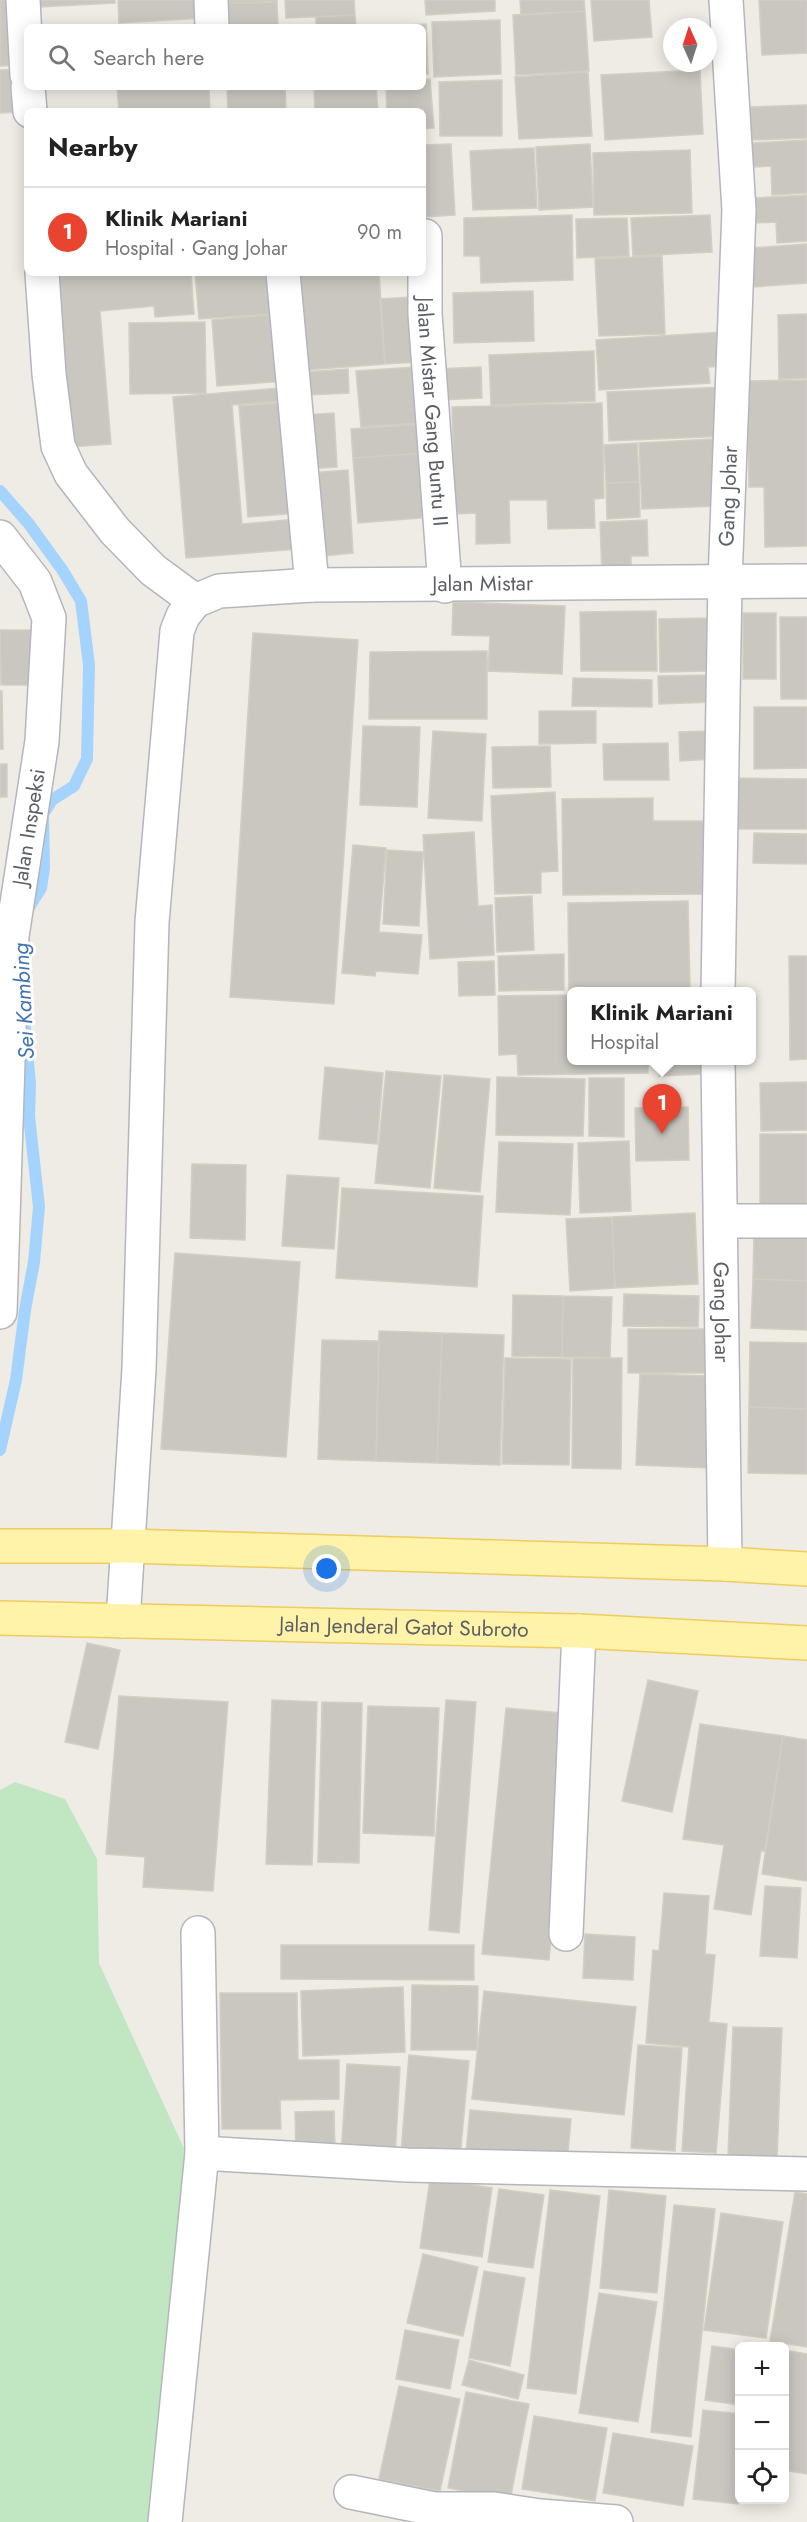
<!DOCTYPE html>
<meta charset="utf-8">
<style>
:root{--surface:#fff;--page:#f2f2f2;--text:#222;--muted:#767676;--line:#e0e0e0;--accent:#e84430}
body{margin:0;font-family:Jost,sans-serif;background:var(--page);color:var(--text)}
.controls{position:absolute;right:18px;bottom:18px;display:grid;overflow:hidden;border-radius:9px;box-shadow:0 3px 15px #0003}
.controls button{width:54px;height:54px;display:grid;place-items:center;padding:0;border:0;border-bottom:2px solid var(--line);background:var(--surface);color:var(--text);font:30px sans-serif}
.compass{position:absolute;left:663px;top:18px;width:54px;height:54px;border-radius:50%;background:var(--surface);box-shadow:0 3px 15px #0003;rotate:357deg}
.you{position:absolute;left:327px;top:1569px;width:21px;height:21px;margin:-15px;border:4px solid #fff;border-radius:50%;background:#1a73e8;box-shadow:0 0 0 9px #1a73e833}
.badge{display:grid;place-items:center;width:39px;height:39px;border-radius:50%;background:var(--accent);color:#fff;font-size:20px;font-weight:700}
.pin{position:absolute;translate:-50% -50px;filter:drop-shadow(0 2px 3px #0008)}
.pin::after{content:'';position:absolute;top:32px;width:21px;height:18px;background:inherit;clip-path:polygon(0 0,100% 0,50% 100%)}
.popup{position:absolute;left:567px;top:987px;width:189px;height:78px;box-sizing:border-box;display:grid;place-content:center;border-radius:9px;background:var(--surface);filter:drop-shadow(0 2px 4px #0005);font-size:20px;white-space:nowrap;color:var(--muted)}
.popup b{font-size:22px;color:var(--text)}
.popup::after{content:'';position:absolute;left:50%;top:100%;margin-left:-12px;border:12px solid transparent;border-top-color:var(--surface)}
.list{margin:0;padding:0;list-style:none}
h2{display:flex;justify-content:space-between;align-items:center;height:78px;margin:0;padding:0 24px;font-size:26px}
h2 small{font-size:20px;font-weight:400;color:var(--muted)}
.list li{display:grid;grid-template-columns:39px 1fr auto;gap:18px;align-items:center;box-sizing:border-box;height:90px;padding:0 24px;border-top:2px solid var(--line)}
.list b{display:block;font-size:22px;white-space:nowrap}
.list p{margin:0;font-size:20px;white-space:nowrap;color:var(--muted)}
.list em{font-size:20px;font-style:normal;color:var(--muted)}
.icon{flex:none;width:33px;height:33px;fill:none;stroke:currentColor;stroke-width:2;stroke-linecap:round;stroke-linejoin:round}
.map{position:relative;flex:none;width:807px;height:2522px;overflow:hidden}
.search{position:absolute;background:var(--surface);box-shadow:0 3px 15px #0003;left:24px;top:24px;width:402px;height:66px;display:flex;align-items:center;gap:15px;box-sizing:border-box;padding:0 21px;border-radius:9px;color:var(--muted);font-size:22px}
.panel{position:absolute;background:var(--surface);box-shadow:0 3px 15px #0003;left:24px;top:108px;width:402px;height:168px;border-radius:9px}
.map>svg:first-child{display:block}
.green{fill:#c1e6c2}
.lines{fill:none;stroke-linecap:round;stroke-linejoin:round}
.stream{stroke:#a4d4fe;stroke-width:12}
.building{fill:#cac7c1;stroke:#d3cec2;stroke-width:1.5}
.minor-casing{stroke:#b5b6bb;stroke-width:36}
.major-casing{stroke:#f1cb5b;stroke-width:36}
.minor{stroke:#fff;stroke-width:33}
.major{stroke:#fef3a9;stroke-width:33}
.labels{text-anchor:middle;stroke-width:6;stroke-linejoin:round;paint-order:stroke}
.street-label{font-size:21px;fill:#5c6065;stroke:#fff}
.water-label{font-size:22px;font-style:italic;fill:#4174b1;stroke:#fff}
</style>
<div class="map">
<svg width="807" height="2522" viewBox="0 0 807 2522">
<rect width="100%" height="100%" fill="#eeece4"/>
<path class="green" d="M15,1782L65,1799L97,1859L99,1963L197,2177L150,2522H0V1790Z"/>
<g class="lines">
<path class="stream" d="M0,491L29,524L63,571L81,601L89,665L87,759L74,786L52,800L43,814L44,868L41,888L26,912
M0,1450L16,1380L25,1310L34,1262L39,1207L29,1116L30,1084L24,1018"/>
</g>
<path class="building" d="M0,0H18L19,65L0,66Z
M39,0H115V3L39,7Z
M118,0H203L204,18L119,23Z
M222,0H277V2L222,3Z
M285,0H354L355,15L286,18Z
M425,0H495V11L426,15Z
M520,0H584L585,11L521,15Z
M591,0H649L652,37L594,41Z
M759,0H807V53L762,55Z
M277,2L278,27H223L222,3Z
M585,11L589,71L516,75L513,15Z
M355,15L356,27H316V17Z
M500,20L501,74L434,77L432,22Z
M205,24L206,27H145Z
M426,24L428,74H423V27L385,26Z
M22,69L24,112L0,113V70Z
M700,70L703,134L605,140L601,75Z
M588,72L592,136L519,139L515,77Z
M430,79L434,128L423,129V111H387L386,87H423V80Z
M502,80V136H440L439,82Z
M117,87H209L210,111H119Z
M227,87H285L286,111H228Z
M314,87H376L378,111H315Z
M807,105V138L752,140L750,107Z
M807,140V193L772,195L771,166L753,167L752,143Z
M451,144L455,215L423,217V145Z
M590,144L593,207L539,210L536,147Z
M534,148L537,208L473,210L470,151Z
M690,150L692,213L594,215L593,153Z
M807,195V241L777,243L776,222L756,223L754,198Z
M572,215L573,280L481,283L480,256H464V218Z
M710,215L712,252L633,256L631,218Z
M627,218L629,256L577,258L576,219Z
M807,244V283L752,287L750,248Z
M662,256L665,334L599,336L595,259Z
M56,273H191L194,314L155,317L154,306L100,311L111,444L71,447Z
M195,273H267L270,314L199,319Z
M289,273H379L385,364L306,370Z
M533,291L534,341L454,343L453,293Z
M412,297L417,362L385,364L380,299Z
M282,314L287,381L217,386L212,320Z
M807,314V378L779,379L778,315Z
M205,322L206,393L130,394L129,323Z
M723,332L725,366L708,367L710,383L599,390L596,340Z
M594,351L595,401L491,405L489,355Z
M415,367L419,423L361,427L356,371Z
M481,367L482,398L438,400L437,369Z
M348,369L349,393L307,395L305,372Z
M807,380V546L765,547L764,487H749L748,381Z
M726,387L728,436L609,441L607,392Z
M280,388L282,401L232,405L242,524L296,519L298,549L186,558L173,397Z
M290,402L299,513L248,517L239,406Z
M602,403L604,498L594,499L595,528L548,529L547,500H509L510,543L476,544V513L455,514L452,407Z
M334,413L337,467L307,469L304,415Z
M424,424L426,453L353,458L351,429Z
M713,439L716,506L642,509L639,443Z
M637,443L639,482L606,483L604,445Z
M426,453L432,517L358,523L353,458Z
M348,470L353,553L313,557L307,473Z
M639,482L640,517L607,519L606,483Z
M647,520L648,556H631V574L602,575L600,522Z
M453,602L565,606L562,674L488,671L490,636L452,635Z
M656,611L657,671H581L580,612Z
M743,613H776V679H743Z
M780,617H807V699H781Z
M710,618L711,671L660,672L659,619Z
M0,630H34L35,685H1Z
M253,633L358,640L334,1004L230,997Z
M487,651V719H369L370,652Z
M712,675L713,702L659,704L658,676Z
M573,678L652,680V707L572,706Z
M0,691H2L3,749H0Z
M754,707H807V768L754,769Z
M539,711H596V743L539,744Z
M363,726L420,727L417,807L360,805Z
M433,731L486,734L482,821L428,818Z
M712,731L713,759L680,761L679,732Z
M668,743L669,780H604L603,744Z
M550,746L551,787L493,788L492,747Z
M0,764H7V797H0Z
M733,778L807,779V829H732Z
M555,792L558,871L541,872V893L495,894L491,796Z
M653,798V821H707V894L563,895L562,799Z
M474,832L478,906L492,905L494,955L430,959L423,835Z
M754,833L807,834V864L753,863Z
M353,845L386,848L379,932L422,935L418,974L376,971L375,976L342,973Z
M387,850L423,852L419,926L383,924Z
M532,896L534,950L497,952L495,898Z
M688,901L690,988L569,990L568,903Z
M564,954V990L499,991L498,956Z
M789,956H807V1059L790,1060Z
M494,961L495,995L459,996L458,962Z
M572,995V1060H648V1073L518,1075L517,1054L499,1055L498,996Z
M658,1060H702V1074L659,1076Z
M325,1067L383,1073L377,1144L319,1139Z
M386,1071L441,1076L430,1188L375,1183Z
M444,1075L490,1079L480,1192L434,1188Z
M497,1077L585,1079L583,1136L496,1135Z
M589,1078H624V1137L589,1136Z
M807,1082V1130L761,1131L760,1083Z
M688,1107L689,1160L636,1161L635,1108Z
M760,1134H807V1206H760Z
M629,1141L631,1211L580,1213L578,1143Z
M499,1142L573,1144L570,1215L496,1212Z
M192,1164L246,1165L245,1240L190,1238Z
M287,1175L339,1178L334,1249L282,1246Z
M342,1188L483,1196L477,1287L336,1278Z
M695,1213L698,1284L615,1288L612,1217Z
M612,1217L615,1288L570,1291L566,1219Z
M754,1233L807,1235V1281L753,1279Z
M175,1253L300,1262L286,1457L161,1449Z
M753,1279L807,1281V1330L751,1328Z
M624,1294L699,1296L698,1327L623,1326Z
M513,1295L563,1296L562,1357L512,1356Z
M563,1296L612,1297L610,1358L562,1357Z
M628,1329H718V1373H628Z
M379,1331L442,1333L437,1463L376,1461Z
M442,1333L504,1335L500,1465L437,1463Z
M322,1340L379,1341L376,1461L318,1459Z
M750,1342L807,1343V1409L749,1407Z
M505,1358L571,1359L569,1465L502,1464Z
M573,1358H622L621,1469L572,1468Z
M640,1374L713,1376L710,1468L636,1465Z
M749,1407L807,1409V1474L748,1473Z
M87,1643L120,1650L98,1749L65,1742Z
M648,1680L698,1691L672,1812L622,1801Z
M119,1696L228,1702L213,1891L143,1887L145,1857L106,1854Z
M272,1700L317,1702L312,1865L266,1864Z
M446,1700L476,1702L459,1933L429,1930Z
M322,1702L362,1703L359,1863L318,1862Z
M368,1706L439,1708L434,1836L363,1833Z
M506,1708L573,1714L549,1960L482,1954Z
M700,1724L783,1736L765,1851H761L751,1915L714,1909L724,1845L683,1839Z
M783,1736L807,1740V1881L762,1874Z
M765,1886L801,1888L797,1958L760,1956Z
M664,1893L709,1896L705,1954L715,1955L709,2022L727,2024L716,2153L682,2151L689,2047L646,2043L653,1950L659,1951Z
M585,1934L635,1937L633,1980L583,1978Z
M281,1945H474V1980L281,1979Z
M412,1985L478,1986L477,2050H411Z
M403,1987L405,2052L303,2056L301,1991Z
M484,1991L636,2007L624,2115L472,2099Z
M220,1993H297L298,2060H339V2099L280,2100L281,2129H222Z
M733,2027L782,2028L777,2159L728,2157Z
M638,2045L682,2048L675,2151L631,2148Z
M409,2055L469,2061L460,2157L401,2152Z
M347,2064L400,2067L395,2158L341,2155Z
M470,2110L571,2119L567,2163L466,2153Z
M334,2111L335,2150H296L295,2112Z
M430,2179L492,2188L482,2257L420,2248Z
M499,2189L544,2195L533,2268L488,2262Z
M550,2190L600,2196L576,2394L527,2388Z
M609,2190L666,2196L657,2293L600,2288Z
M795,2192L807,2194V2347L770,2341Z
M674,2205L715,2209L691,2437L651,2432Z
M721,2213L783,2222L766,2338L704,2330Z
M423,2254L478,2267L463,2336L407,2323Z
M484,2271L525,2278L510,2366L469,2358Z
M599,2293L657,2302L638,2422L579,2413Z
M405,2330L459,2340L450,2389L396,2379Z
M712,2346L740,2350V2405L705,2400Z
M784,2350L807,2354V2474L784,2470Z
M469,2360L524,2375L518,2399L462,2385Z
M399,2386L460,2399L440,2491L379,2479Z
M466,2392L529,2404L510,2500L448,2488Z
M703,2410L740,2414L738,2504L693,2499Z
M534,2416L607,2428L595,2501L522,2489Z
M613,2433L693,2446L683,2506L603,2493Z"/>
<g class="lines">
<defs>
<g id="minor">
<path d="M23,0L27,75"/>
<path d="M211,0L212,27"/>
<path d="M28,87L30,111"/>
<path id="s1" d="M425,236V314L445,586"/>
<path d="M42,273L49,374L58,446L71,474L115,531L153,570L195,601"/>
<path d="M283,273L312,585"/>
<path d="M0,537L35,582L49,618L42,741L12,936L0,1312"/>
<path id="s2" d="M718,992L725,581L739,210L726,0"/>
<path id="s3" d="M718,1060L725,1564"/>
<path d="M721,1221H807"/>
<path id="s4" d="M123,1621L139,1369L152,922L177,631L183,616L195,601L219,591L312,585L807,581"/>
<path d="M566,1934L579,1631"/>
<path d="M202,2153L407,2165L807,2174"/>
<path d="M351,2492L434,2509H494L540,2516L616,2522"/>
<path d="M165,2522L202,2153L198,1933"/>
</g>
<g id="major">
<path d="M0,1546H127L725,1564L807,1569"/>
<path id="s5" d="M0,1618L579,1631L807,1643"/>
</g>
</defs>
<use href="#minor" class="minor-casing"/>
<use href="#major" class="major-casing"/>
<use href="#minor" class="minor"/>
<use href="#major" class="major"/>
</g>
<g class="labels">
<g class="street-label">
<text dy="7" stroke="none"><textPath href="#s1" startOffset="176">Jalan Mistar Gang Buntu II</textPath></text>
<text dy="7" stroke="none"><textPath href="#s2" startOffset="496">Gang Johar</textPath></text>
<text dy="7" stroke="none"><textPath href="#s4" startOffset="1317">Jalan Mistar</textPath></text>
<text transform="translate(29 827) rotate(-81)" y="7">Jalan Inspeksi</text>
<text dy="7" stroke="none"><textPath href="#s3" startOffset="252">Gang Johar</textPath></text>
<text dy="7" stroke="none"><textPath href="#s5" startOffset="404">Jalan Jenderal Gatot Subroto</textPath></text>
</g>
<g class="water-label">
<text transform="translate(23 1001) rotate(-93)" y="8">Sei Kambing</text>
</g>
</g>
</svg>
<div class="controls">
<button>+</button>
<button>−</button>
<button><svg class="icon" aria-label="locate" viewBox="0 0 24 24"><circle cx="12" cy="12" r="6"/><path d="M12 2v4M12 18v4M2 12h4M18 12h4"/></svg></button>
</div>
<svg class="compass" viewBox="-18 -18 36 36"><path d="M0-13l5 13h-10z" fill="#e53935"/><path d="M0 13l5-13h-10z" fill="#767676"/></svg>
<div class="you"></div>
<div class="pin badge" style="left:662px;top:1134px">1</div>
<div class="popup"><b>Klinik Mariani</b>Hospital</div>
<div class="search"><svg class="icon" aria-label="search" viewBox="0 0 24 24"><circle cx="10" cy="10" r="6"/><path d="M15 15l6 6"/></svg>Search here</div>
<section class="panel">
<h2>Nearby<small></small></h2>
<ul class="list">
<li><span class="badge">1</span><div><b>Klinik Mariani</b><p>Hospital · Gang Johar</p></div><em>90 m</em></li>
</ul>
</section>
</div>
